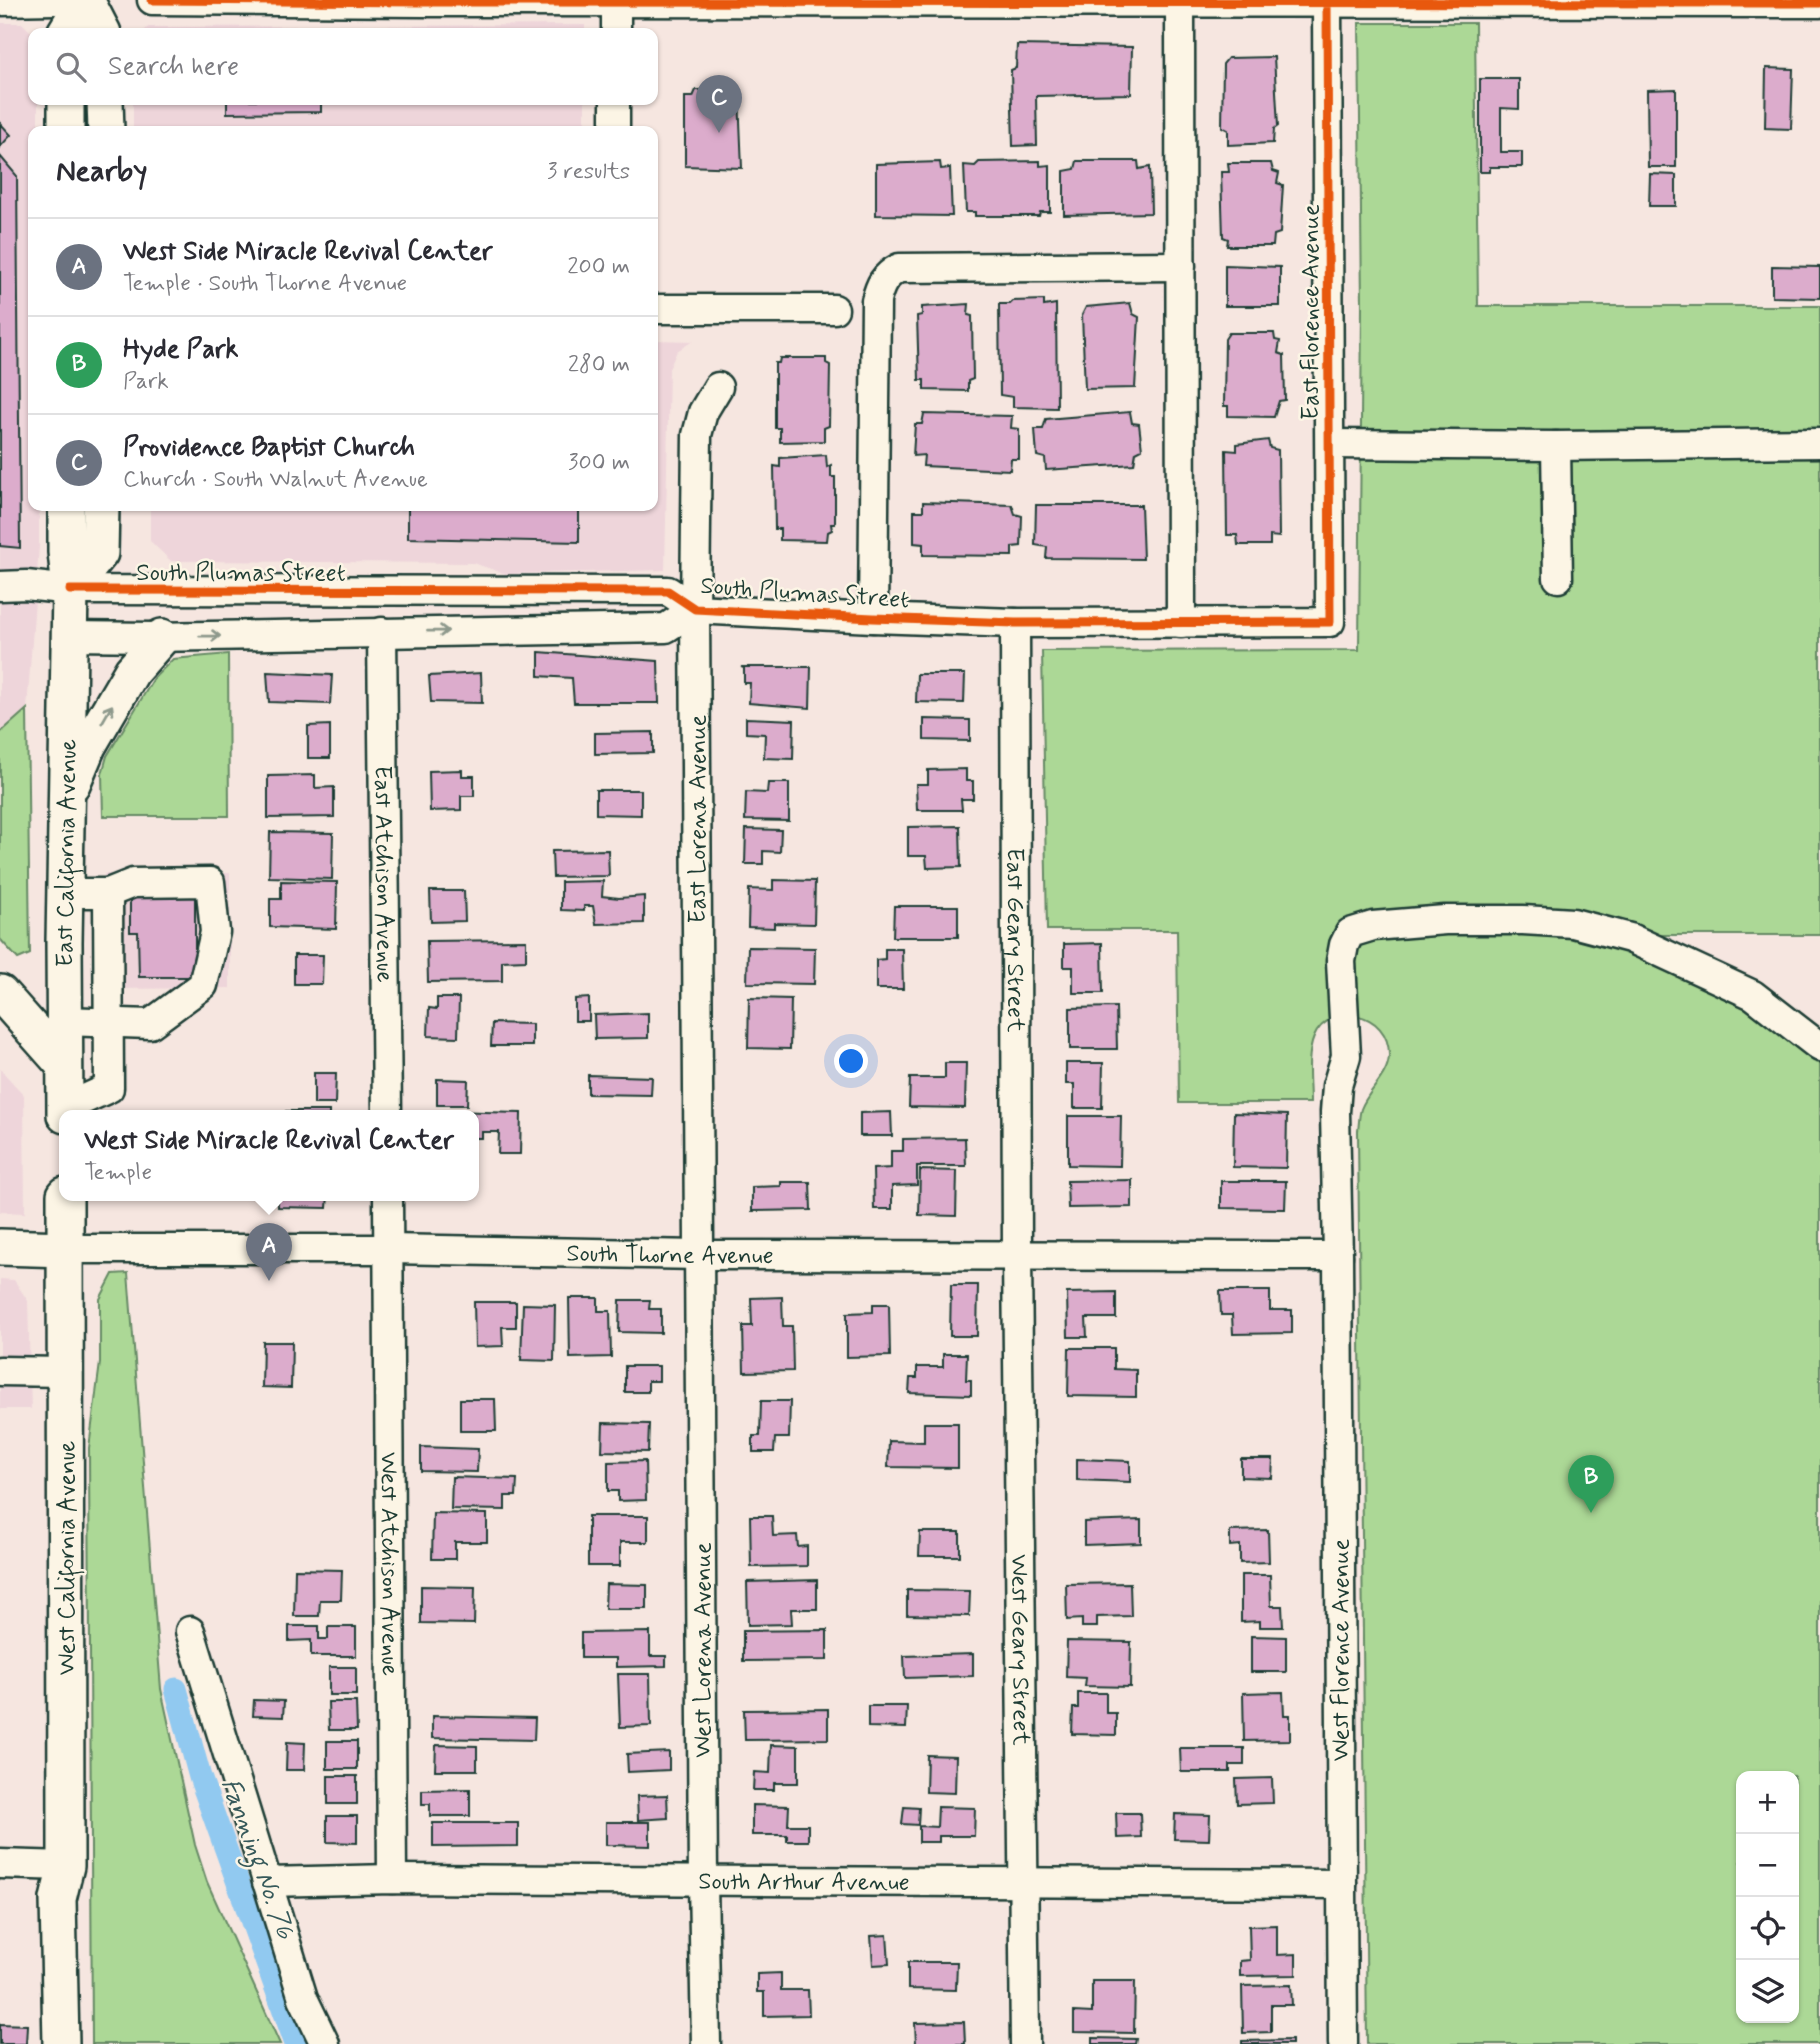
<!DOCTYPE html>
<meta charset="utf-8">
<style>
:root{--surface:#fff;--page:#f7f7f7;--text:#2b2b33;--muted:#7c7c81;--line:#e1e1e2;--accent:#1f3d34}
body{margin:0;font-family:Mynerve,sans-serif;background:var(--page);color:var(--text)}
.controls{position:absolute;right:21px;bottom:21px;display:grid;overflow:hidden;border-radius:14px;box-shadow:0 2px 5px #0004}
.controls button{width:63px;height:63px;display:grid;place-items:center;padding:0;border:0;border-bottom:2px solid var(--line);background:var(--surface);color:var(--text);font:35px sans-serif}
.you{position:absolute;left:852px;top:1062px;width:24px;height:24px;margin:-18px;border:5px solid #fff;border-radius:50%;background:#1a73e8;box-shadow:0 0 0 10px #1a73e833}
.badge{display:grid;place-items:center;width:46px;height:46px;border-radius:50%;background:var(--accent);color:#fff;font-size:23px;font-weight:700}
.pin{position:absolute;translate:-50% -58px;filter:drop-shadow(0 2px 4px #0008)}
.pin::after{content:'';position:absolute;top:37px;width:24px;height:21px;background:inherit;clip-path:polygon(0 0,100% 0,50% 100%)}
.popup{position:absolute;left:59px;top:1110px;width:420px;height:91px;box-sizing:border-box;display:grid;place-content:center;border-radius:14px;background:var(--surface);filter:drop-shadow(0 2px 5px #0005);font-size:23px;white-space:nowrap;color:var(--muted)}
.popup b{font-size:26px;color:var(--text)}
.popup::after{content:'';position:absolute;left:50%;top:100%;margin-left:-14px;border:14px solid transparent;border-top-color:var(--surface)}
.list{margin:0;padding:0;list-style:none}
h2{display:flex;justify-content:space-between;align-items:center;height:91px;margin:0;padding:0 28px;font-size:30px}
h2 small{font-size:23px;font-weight:400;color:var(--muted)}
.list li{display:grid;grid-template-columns:46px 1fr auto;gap:21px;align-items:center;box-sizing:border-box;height:98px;padding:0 28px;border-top:2px solid var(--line)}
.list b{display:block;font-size:26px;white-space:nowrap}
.list p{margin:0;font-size:23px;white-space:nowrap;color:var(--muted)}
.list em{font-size:23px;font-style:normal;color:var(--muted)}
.icon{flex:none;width:38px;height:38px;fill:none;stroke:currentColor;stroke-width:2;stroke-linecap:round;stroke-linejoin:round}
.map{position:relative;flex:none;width:1820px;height:2044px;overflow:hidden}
.search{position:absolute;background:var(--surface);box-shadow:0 2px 5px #0004;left:28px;top:28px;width:630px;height:77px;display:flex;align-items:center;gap:18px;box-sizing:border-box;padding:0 24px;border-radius:14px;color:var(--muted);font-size:26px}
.panel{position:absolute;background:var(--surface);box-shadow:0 2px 5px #0004;left:28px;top:126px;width:630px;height:385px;border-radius:14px}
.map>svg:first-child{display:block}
.built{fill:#eed5da}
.green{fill:#acd896;stroke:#668a65;stroke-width:2;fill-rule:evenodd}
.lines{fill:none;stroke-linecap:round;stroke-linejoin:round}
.canal{stroke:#91c9f0;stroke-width:23}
.building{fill:#dcaccc;stroke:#1f3d34;stroke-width:2}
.minor-casing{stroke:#1f3d34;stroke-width:33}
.major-casing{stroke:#1f3d34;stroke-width:40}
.minor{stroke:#fcf5e5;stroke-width:28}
.major{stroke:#fcf5e5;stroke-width:35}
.cycleway-casing{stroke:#fcf5e5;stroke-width:13}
.cycleway{stroke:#e8590c;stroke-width:9}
.oneway{stroke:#8e998c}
.labels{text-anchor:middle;stroke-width:5;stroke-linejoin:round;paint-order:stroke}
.street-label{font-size:24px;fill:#1f3d34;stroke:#fcf5e5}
.water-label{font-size:26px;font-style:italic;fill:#36595a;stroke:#fcf5e5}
</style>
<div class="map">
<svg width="1820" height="2044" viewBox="0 0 1820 2044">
<rect width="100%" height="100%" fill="#f6e6e0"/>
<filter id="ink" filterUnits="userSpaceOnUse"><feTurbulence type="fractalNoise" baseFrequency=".0143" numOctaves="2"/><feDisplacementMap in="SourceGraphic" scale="14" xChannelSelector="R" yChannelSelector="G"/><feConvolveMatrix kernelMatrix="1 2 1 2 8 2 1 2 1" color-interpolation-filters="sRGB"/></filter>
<g filter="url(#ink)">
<path class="built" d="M0,23H22L33,34V100H38V131H33V506H39V546L27,709L0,733Z
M585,25V33H142L148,27Z
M133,100H585V131H133Z
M653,340L693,341L677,351L669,369L665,570L506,574L473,563L171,561L150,541V506H653Z
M230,873V988L104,989V874Z
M0,1069L24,1095L25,1213L0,1212Z
M0,1279L14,1280L28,1301L31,1409H0Z"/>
<path class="green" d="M1359,23H1475L1478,306H1820V935H1635L1820,1043V2044H1367L1358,1131C1359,1124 1359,1115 1361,1109C1368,1090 1388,1077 1389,1056C1390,1010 1329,1001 1314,1037C1306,1056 1310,1083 1310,1103H1179L1177,930H1047L1042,651L1359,650L1362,306ZM1741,1776H1794V2018H1741Z
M228,654L229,816H103L102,774L107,756L154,678L173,659Z
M27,709L30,954L18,959L0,939V733Z
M128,1273L161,1689L195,1845L207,1882L280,2044H92L89,1448L100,1363V1299L113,1274Z"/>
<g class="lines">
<path class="canal" d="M176,1689L200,1777L296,2044"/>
</g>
<path class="building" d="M1017,45L1132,47L1131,94L1036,96L1037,145L1013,146L1011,70L1016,68Z
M1274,57L1278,126L1274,129L1273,143L1228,145V130L1222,127L1223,64L1228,58Z
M1766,68L1793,69L1791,129L1765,128Z
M1480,79H1519V109L1501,108V152H1522V167H1490V172H1480Z
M1676,89V167H1648L1647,90Z
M696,90H729L730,98L739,97L742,168L685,166V97H693Z
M227,100H321V112L227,113Z
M0,123L11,135L0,147Z
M0,156L17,176L20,548L0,546Z
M1040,161V166L1050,165V212H1040L1039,216H975V212H966L964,165L975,166L979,162Z
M1077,161H1138L1139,169L1150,167L1151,213L1064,215V171L1075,169Z
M940,162L941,169L950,168L952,216L876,215V164Z
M1228,163H1271L1273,171L1279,173L1277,183L1283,185L1280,233L1274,235L1273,246H1227L1228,239L1223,237L1221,172H1229Z
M1650,174L1676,175V206H1649Z
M1225,265L1280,267V306H1225Z
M1772,266L1820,267V298L1772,297Z
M1044,300V306L1056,304L1057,408L1013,407V397L1000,395L999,304H1010L1013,301Z
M1130,303L1133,314L1139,317L1135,388L1085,389L1082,315L1086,307Z
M969,304L968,315L972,316L973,379L968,381V391L924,390V380H919L917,316L922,315V307Z
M1229,333H1274L1275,340L1280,341L1278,353L1284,355L1285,400L1279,401L1274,417L1228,416V406H1224L1225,339Z
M780,358H826V363L830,365L829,426L824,428V441L780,442V428H775V363H779Z
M1130,412L1132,423L1139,424L1142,449L1136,452L1134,464L1046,470L1045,458L1037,456L1035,429H1043L1046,419Z
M924,414L1012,416L1011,428L1019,429V459H1011L1010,470L923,466L924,455L913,456L915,424H922Z
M1268,440L1270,448L1278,450L1279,537L1270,536V545H1238L1237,535H1227L1226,450L1237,451V444Z
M826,455L827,467L831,465V477H835V524H831L832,530L828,532L827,541L780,540V529H775L774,466L780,467V458Z
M923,502L1012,505L1015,514L1022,516L1021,546L1012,547V556L923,555V544L914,543V511H923Z
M1036,505H1141L1143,559L1046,558L1047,547L1035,545Z
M408,506H579V542L408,538Z
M539,652L658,661L659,703H574L572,678L539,676Z
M741,667H811L810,708L749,703L750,683H744V668Z
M267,672L332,675L330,704L269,702Z
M481,673L482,703L431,702L429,676Z
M917,674H965L964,703L916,702Z
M746,718L794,720L793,759L764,758L765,734L746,733Z
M924,719L970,720V741L924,740Z
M330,725V758H308V726Z
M653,732V753L595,754V733Z
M966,769V781H973V799H961L962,810H917L916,784H928V770Z
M462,770V776H474V796H461V810L430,811L429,771Z
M315,775V788L334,787V817L268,818V776Z
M768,783H789V821L745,820L746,792L767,793Z
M596,790H641V815L596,814Z
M960,826L961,867L927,868L926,856H908V827Z
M746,829L781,830L780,852L763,851V864H745Z
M270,832L333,833L332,879L269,877Z
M608,850L609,876L553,877L552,851Z
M773,880L815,881L814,924L774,923V928L748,927L749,889L773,890Z
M281,881L337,882L336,929L270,927V899H281Z
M603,881L602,896L619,898L644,896V923L596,924L593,906H584V911L561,910V882Z
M130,890H195V977H139L138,932H130Z
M430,891H464L465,921L431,922Z
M894,906H958V937H893Z
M526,940V960L502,961V981L428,982L427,941Z
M1102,943L1103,993H1073V967H1064V944Z
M748,947L815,948L814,984L747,983Z
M885,949H902L903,989H876V960L885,959Z
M294,955H323L322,984H294Z
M437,998H459L458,1037L428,1036L429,1008L437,1009Z
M589,998V1021H575V999Z
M749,998L791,999L790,1049L748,1048Z
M1116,1007L1117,1049H1070V1008Z
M648,1013V1038L595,1039L594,1015Z
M492,1023L532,1024V1046H491Z
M945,1063H966L965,1108L909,1107L910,1078H945Z
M1066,1063H1103L1102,1108H1074V1084H1066Z
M314,1073H336L335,1104H314Z
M588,1075L652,1077L651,1095L588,1094Z
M437,1079L468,1080L467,1105H437Z
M286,1111H329V1115H286Z
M451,1111L521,1113L520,1154H498L499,1132H482V1138H474V1115H451Z
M891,1112L892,1136H860V1113Z
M1234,1113L1287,1115L1286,1168L1233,1167Z
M1068,1116H1121L1120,1166L1068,1165Z
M965,1138L966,1166H917V1185L892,1186V1209H874L873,1169L891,1168V1151H903V1139Z
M920,1170L957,1171L956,1216L919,1215Z
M1132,1180V1207L1068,1208L1067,1181Z
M1221,1181H1286L1285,1209L1221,1208Z
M781,1182H810L811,1210L752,1211V1187L781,1186Z
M278,1195H328L327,1208L278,1207Z
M951,1285H978L977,1336H950Z
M1220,1291H1270V1310H1292V1333L1233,1334L1232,1315H1221Z
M1116,1292V1318H1086L1087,1337H1068L1067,1293Z
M782,1297L783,1326H792L793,1371L744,1372L743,1326H752L751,1298Z
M569,1298H598V1311H610L611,1357L570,1358Z
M620,1300H650L649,1309H661V1333L619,1332Z
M474,1302H516V1327H502L503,1346L475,1347Z
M523,1304L555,1305L554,1361L521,1360Z
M873,1304H889L890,1356L847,1357V1313L873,1312Z
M263,1342H292L291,1388L262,1387Z
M1069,1348H1114V1369L1136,1370V1397L1068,1396Z
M943,1354H967L966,1380H971V1395L909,1393L910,1378H917V1367H943Z
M625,1366H659V1381H648V1392H625Z
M460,1399H495L496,1431H460Z
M761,1401H790L789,1438H775L774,1452H753V1436H760Z
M603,1423L649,1424L648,1452L602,1451Z
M924,1423H958V1468L888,1467L889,1441L924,1442Z
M421,1447L478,1449L477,1472L421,1471Z
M1077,1459L1130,1461V1482L1077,1480Z
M1241,1459H1273L1272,1478L1241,1477Z
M645,1461L646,1500L618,1501V1491H608V1462Z
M452,1477L517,1479L516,1496H505V1510L451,1509Z
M433,1513L487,1514V1542H455V1559H432Z
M588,1516H648V1542H620V1566H588Z
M750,1516H772L773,1536L797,1535L798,1547L807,1546V1566L751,1567Z
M1141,1520V1543L1084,1545V1522Z
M1268,1530L1269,1562L1240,1563V1545L1230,1546V1531Z
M920,1532H960V1556H919Z
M295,1569L342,1570L341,1600H320L319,1616H294Z
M1241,1575H1270L1271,1606H1282L1283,1627H1260V1621L1241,1622Z
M817,1580V1609H791L792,1624L748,1625L747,1582Z
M1130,1583L1131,1616L1097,1617V1627H1082V1619L1067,1620L1066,1584Z
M606,1584L647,1585V1609H605Z
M421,1586L475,1587L474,1624L421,1623Z
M907,1590L970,1591L969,1616L907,1615Z
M289,1626H319V1639H328V1627H356V1656H311V1640L289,1641Z
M827,1630V1660L743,1661V1631Z
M650,1632V1656H666V1666L616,1667V1658H581V1633Z
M1251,1636L1286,1637V1672H1251Z
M1067,1641L1131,1642L1130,1687L1085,1686L1086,1678L1066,1677Z
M973,1654V1676L905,1678L904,1656Z
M329,1667H356V1695H329Z
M618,1674H650L651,1726L620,1727Z
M1283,1692L1284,1715H1290V1740L1244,1741L1243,1693Z
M1078,1693H1106V1713H1116V1735L1072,1734L1073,1708H1078Z
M254,1700L284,1701L283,1717L253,1716Z
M328,1702H356L357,1730H329Z
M868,1706H907L906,1728L868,1727Z
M828,1709V1739L745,1740L744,1710Z
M432,1716L535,1718L534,1740L432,1738Z
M327,1741H357V1769H327Z
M287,1742L305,1743L304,1770H286Z
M436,1745L477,1746V1770H435Z
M771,1745L798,1746V1783H774V1790H753L754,1772L770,1773Z
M1180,1748H1244V1765H1230V1772H1181Z
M669,1752V1770L628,1772L627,1754Z
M927,1755L956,1756L955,1793L926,1792Z
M328,1776H357V1804H328Z
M1272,1778L1273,1803L1237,1804L1236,1779Z
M470,1789V1816H430V1804H422V1790Z
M667,1795L668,1818L638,1820L637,1796Z
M752,1805L789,1806L788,1825H808V1841H787V1835H752Z
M904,1807L919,1808L918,1825L902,1824Z
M938,1807L975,1808L974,1836H939V1842H919V1826L937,1827Z
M1116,1813H1140L1141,1837L1117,1838Z
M1175,1814L1210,1815L1209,1840L1174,1839Z
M327,1816H357V1843L327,1842Z
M606,1822H650V1846L606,1845Z
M433,1823H518V1846L433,1847Z
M1277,1925V1955L1296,1954V1975L1240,1976V1961L1250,1960L1249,1926Z
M887,1935L889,1964L873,1965L871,1936Z
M908,1962H957L956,1990L908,1989Z
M781,1973V1990H808L809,2015L764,2016V1992H757V1974Z
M1092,1981H1135L1134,2033L1074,2032V2012L1092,2013Z
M1291,1985L1292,2005H1271V2032L1243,2033L1242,1986Z
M964,2022L965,2044H916L915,2023Z
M0,2024L27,2025L26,2044H0Z
M1093,2038L1136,2039L1135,2044H1093Z
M1292,2040V2044H1242V2041Z"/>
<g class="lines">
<defs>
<g id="minor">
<path d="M152,0L422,2L1820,3"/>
<path d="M0,1L55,0"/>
<path d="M1180,1L1181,623"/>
<path d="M616,33V2"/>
<path d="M615,131V100"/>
<path d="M653,309H834"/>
<path d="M1331,444L1556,446L1820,443"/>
<path d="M1556,446L1558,578"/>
<path d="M0,586L26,585L70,590L668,591L695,609L873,618L1015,623L1330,622L1327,3"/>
<path d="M873,618L876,301C880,285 884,276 899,268L1181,266"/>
<path id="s1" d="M1015,623L1017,1256L1025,2044"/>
<path id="s2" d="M382,632L387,1115"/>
<path d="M69,636L154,637L666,628L695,609"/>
<path d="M64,1021L150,1024L203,985L215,932L210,882L133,883L108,893"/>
<path d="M65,1108L109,1088L108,893H65"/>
<path id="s3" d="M388,1195L392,1879"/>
<path id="s4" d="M66,1249H389L700,1255L1338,1256"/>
<path d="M0,1371L66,1372"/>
<path d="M190,1631L303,1998L325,2044"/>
<path d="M0,1864L66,1866"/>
<path id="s5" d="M267,1882L392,1879L1342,1884"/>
<path d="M706,2044L703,1881L695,609L697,435L703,412L718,387"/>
<path d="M1343,2044L1338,1256L1335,1112L1337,1086L1346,1056L1341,961L1344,945L1350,933L1373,926L1445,920H1523L1573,923L1630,938L1753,995L1820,1047"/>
</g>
<g id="major">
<path d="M86,0L103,33"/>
<path d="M65,33L85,0"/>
<path d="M66,100V131"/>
<path d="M105,100L106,131"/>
<path d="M70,590L100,553L101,506"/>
<path d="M72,784L88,746L132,671L162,637"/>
<path d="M0,993L64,1065"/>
<path id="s6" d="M65,1115L64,942L70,590L66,552V506"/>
<path d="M0,1247L66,1249"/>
<path d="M61,2044L58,1899L66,1866L65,1195"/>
</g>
</defs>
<use href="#minor" class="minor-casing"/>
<use href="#major" class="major-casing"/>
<use href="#minor" class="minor"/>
<use href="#major" class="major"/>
<defs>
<path id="cycleway" d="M152,0L422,2L1820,3
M70,590L668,591L695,609L873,618L1015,623L1330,622L1327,3"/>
</defs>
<use href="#cycleway" class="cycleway-casing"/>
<use href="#cycleway" class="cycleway"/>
</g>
<defs><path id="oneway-shaft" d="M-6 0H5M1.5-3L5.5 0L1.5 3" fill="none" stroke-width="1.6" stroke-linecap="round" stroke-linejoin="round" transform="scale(1.75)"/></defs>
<g class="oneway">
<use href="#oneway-shaft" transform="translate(438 631) rotate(-1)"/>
<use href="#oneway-shaft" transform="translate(210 636) rotate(-1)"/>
<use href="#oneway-shaft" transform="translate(107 714) rotate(-60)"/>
</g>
</g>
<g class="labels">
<g class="street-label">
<text transform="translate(1310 312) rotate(-90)" y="8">East Florence Avenue</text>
<text x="241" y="580">South Plumas Street</text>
<text transform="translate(805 592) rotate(4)" y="8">South Plumas Street</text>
<text transform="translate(697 819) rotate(-90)" y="8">East Lorena Avenue</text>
<text dy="8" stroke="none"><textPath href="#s6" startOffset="262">East California Avenue</textPath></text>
<text dy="8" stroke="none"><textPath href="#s2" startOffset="242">East Atchison Avenue</textPath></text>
<text dy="8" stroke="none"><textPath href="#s1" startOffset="317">East Geary Street</textPath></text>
<text dy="8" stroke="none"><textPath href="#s4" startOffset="604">South Thorne Avenue</textPath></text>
<text transform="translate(66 1558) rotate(-90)" y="8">West California Avenue</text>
<text dy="8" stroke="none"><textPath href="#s3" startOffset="369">West Atchison Avenue</textPath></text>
<text transform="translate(702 1650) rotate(-90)" y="8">West Lorena Avenue</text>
<text dy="8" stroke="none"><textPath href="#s1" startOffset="1027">West Geary Street</textPath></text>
<text transform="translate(1340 1650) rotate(-90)" y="8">West Florence Avenue</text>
<text dy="8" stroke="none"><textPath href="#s5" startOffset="537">South Arthur Avenue</textPath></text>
</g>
<g class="water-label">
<text transform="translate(259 1858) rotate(70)" y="9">Fanning No. 76</text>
</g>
</g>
</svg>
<div class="controls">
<button>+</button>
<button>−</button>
<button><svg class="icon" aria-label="locate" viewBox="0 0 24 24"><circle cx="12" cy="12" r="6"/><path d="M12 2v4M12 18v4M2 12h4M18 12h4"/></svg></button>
<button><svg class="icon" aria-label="layers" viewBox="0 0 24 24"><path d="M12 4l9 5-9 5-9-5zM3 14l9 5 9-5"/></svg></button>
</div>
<div class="you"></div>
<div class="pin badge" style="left:269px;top:1281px;background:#6b7280">A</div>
<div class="popup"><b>West Side Miracle Revival Center</b>Temple</div>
<div class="pin badge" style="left:1591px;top:1513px;background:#2e9e5b">B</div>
<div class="pin badge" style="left:719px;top:133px;background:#6b7280">C</div>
<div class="search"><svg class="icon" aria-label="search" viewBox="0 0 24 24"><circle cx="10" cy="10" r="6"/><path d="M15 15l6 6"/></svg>Search here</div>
<section class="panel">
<h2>Nearby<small>3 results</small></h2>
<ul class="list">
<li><span class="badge" style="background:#6b7280">A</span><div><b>West Side Miracle Revival Center</b><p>Temple · South Thorne Avenue</p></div><em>200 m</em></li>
<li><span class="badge" style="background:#2e9e5b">B</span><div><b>Hyde Park</b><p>Park</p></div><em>280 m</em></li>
<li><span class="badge" style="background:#6b7280">C</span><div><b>Providence Baptist Church</b><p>Church · South Walnut Avenue</p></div><em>300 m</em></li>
</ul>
</section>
</div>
